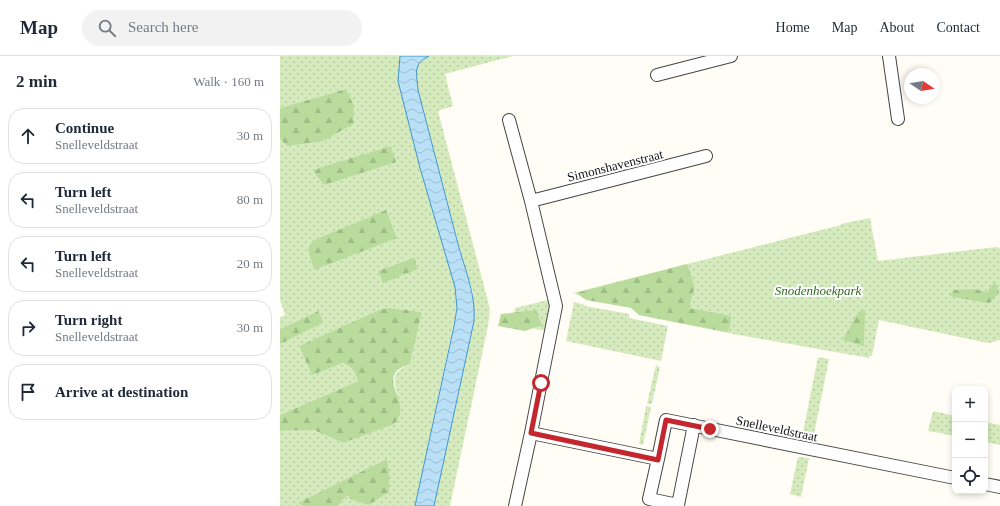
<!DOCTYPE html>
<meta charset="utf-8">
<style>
:root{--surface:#fff;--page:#f2f2f3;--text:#1f2937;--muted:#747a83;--line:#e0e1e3}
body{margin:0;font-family:Georgia,serif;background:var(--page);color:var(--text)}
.controls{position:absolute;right:12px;bottom:12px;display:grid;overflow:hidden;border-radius:8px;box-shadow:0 2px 6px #0003}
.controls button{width:36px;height:36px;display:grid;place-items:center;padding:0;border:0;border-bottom:1px solid var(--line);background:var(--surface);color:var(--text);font:20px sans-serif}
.compass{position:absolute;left:624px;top:12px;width:36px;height:36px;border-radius:50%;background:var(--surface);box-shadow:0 2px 6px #0003;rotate:102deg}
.stop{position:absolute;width:12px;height:12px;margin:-9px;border:3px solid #c4262e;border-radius:50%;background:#fff}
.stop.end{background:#c4262e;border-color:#fff;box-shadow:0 1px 4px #0008}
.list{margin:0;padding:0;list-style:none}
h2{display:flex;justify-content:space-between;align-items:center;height:52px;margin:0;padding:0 16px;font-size:17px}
h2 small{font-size:13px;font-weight:400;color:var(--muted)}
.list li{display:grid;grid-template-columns:26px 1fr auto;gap:12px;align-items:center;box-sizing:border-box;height:56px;margin:0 8px 8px;padding:0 8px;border:1px solid var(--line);border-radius:16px}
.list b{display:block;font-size:15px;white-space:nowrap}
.list p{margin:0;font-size:13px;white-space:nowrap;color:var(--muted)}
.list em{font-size:13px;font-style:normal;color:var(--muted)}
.icon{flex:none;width:22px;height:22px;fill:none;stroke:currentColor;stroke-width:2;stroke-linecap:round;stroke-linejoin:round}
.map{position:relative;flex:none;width:720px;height:450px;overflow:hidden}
header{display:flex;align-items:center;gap:24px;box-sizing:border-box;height:56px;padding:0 20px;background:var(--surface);border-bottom:1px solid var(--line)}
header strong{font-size:19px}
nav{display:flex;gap:22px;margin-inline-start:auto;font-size:14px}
.search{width:280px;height:36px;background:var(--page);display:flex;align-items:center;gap:10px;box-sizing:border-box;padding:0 14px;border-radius:22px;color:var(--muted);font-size:15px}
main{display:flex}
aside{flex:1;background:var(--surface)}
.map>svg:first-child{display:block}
.green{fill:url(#green-dots);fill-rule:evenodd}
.forest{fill:url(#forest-firs)}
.water{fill:url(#water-waves);stroke:#3f96cf}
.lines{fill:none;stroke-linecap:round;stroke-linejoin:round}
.street-casing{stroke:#444;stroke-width:14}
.street{stroke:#fff;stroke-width:12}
.route{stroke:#c4262e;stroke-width:5}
.labels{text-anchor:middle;stroke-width:4;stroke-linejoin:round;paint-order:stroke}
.street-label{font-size:13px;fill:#111;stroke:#fff}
.park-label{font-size:13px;font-style:italic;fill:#2f6b1f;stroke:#fff}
</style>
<header>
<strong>Map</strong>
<div class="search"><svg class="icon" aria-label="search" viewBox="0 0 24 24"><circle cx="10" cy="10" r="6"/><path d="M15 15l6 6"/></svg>Search here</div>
<nav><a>Home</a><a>Map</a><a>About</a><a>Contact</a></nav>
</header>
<main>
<aside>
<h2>2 min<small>Walk · 160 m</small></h2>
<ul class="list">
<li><svg class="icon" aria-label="ahead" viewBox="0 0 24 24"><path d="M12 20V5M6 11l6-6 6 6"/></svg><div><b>Continue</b><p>Snelleveldstraat</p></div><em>30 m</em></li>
<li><svg class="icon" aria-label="left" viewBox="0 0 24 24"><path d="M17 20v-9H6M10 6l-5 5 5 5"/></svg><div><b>Turn left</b><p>Snelleveldstraat</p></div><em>80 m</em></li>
<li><svg class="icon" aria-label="left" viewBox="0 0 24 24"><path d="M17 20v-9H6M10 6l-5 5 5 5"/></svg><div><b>Turn left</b><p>Snelleveldstraat</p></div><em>20 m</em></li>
<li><svg class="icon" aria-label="right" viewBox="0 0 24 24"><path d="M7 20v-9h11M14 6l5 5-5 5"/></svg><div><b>Turn right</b><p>Snelleveldstraat</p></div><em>30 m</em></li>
<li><svg class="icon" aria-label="arrive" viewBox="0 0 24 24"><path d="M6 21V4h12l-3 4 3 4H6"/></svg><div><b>Arrive at destination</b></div></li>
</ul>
</aside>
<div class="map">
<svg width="720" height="450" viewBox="0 0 720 450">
<defs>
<pattern id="green-dots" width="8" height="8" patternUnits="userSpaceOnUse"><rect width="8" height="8" fill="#d5ebbd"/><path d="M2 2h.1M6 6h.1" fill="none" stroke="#b6c8a1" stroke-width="1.8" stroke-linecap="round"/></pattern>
<pattern id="forest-firs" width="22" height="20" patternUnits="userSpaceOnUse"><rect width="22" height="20" fill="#b9dc9c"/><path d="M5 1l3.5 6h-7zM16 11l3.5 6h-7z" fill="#9ebc85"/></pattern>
<pattern id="water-waves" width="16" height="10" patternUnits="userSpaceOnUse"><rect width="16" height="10" fill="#b9e0f7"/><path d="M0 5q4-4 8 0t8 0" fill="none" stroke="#9ebfd3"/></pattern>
</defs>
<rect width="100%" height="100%" fill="#fffdf5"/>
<path class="green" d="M0,0H120L119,7L140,112L171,214L175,231L177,252L135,450H58L67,439L88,449L109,415L19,447L23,450H0V375L34,374L63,387L117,337C112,320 114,316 130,308L142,256L110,252L19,290L32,318L61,307C72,310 75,316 78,325L0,359V288L41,268L38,255L0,273V261L5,259L0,244V83L7,90L66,33L0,52ZM133,201L138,212L98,215Z
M149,0H233L165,18L173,50L158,55L210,253L208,270L170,450H154L194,265L193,236L182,201L138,34C137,18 132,8 149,0Z
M590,162L598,205L716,191L720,192V284L709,287L703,286L599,264L592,300H590L589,302L453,278L359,259L352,251L293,237L561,169V168Z
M272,243L266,275L232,268L235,252Z
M294,246L305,249V250L349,258V262L388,270L381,305L286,285Z
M538,301L549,303L533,383L522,381Z
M376,309L380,311L372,348H367Z
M366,350L371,351L363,389L359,388Z
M653,355L675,360V380L648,375Z
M705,366L720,369V389L705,386Z
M518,401L529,402L521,441L510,438Z"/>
<path class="forest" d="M66,33L74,50L73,68L43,85L7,90L0,83V52Z
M111,90L116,106L44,129L34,116L39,112Z
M106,154L117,182L34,214L28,193L32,185Z
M134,201L138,213L103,227L98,215Z
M407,208L413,224L414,233L409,252L451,260L450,270L447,276L359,259L351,252L306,244L296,237Z
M715,226L719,236L710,247L695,245L670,240L674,234L694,233L707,236Z
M110,252L142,256L130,308C125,310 119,312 116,316C105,331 132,349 114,368L63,387L34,374L0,375V359L78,325C75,316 72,310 62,307L32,319L19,290L102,253Z
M256,254L262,269L245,275L218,270L221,258Z
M585,254L584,290L563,284L578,256Z
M38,255L43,264L41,268L0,288V273Z
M107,403L109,415V436L88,449L71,443L67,439L58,450H23L18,447Z"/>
<path class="water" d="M120,0H149C132,8 137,18 138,34C151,85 165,137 178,188C185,214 196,238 194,265L154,450H135L174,270L177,252L175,231L140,112L118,25Z"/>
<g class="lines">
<defs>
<path id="street" d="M609,0L618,63
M377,19L451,0
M229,64L251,145L276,250L251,377L235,450
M251,145L426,100
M251,377L378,403L386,364L675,422
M378,403L369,443L398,449L414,369
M705,428L720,431"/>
</defs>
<use href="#street" class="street-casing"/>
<use href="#street" class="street"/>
</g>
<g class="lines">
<path class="route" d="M261,327L251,377L378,404L386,364L430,373"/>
</g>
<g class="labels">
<g class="street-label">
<text transform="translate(335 109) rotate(-14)" y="5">Simonshavenstraat</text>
<text transform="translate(497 372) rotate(12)" y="5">Snelleveldstraat</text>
</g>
<g class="park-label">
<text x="538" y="239">Snodenhoekpark</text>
</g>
</g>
</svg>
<div class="controls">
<button>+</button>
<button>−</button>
<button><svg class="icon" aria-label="locate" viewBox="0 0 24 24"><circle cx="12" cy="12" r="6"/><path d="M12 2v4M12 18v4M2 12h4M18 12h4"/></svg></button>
</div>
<svg class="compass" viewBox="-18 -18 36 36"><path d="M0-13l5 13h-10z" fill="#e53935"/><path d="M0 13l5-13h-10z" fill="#747a83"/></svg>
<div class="stop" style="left:261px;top:327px"></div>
<div class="stop end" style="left:430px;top:373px"></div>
</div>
</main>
